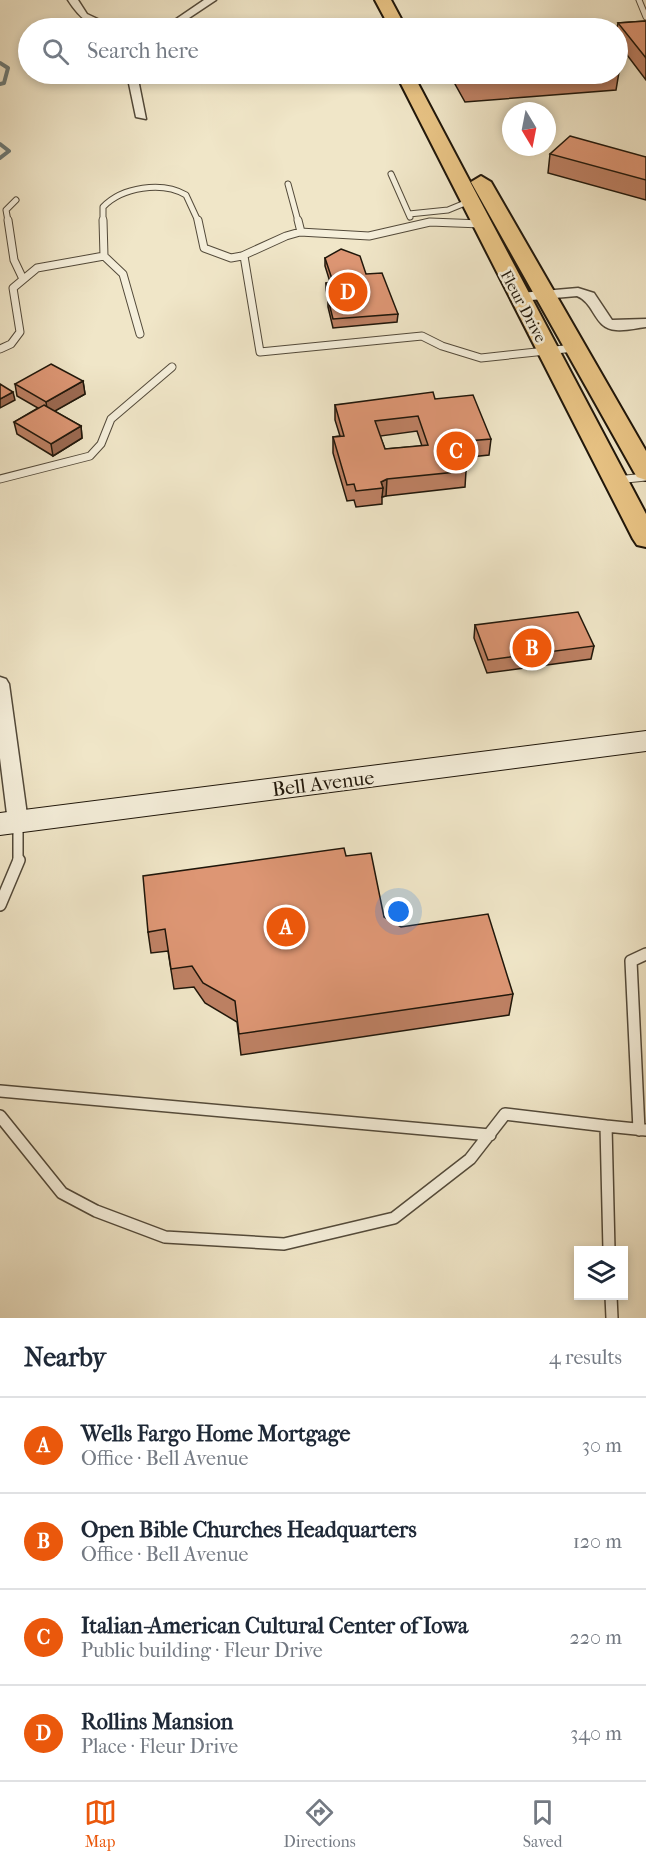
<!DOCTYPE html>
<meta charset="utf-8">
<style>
:root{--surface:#fff;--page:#f2f2f3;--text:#1f2937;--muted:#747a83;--line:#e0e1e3;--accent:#ea580c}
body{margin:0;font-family:"IM FELL French Canon",serif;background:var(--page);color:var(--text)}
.controls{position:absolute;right:18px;bottom:18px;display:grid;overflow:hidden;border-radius:0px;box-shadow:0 3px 9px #0003}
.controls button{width:54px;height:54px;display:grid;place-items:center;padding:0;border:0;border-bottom:2px solid var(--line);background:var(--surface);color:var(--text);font:30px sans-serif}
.compass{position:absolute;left:502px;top:102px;width:54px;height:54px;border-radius:50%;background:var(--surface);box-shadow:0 3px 9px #0003;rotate:170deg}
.you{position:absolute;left:399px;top:912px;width:21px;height:21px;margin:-15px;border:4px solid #fff;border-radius:50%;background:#1a73e8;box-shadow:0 0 0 9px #1a73e833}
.badge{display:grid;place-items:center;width:39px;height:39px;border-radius:50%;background:var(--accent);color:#fff;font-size:20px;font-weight:700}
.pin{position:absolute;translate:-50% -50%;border:3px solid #fff;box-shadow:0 2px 6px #0006}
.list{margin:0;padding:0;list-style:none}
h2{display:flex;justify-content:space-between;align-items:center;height:78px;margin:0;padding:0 24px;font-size:26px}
h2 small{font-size:20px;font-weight:400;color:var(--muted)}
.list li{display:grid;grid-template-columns:39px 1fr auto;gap:18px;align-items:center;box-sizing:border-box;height:96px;padding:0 24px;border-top:2px solid var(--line)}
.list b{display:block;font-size:22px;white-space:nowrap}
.list p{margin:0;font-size:20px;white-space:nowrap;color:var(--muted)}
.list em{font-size:20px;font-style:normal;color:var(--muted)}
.icon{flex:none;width:33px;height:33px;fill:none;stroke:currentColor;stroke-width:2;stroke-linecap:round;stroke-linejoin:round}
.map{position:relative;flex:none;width:646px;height:1318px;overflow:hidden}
.search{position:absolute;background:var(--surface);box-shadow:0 3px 9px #0003;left:18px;right:18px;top:18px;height:66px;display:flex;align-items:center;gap:15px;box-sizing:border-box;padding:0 21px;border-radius:33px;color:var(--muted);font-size:22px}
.sheet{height:462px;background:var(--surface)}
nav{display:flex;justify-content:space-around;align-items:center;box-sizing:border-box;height:84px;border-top:2px solid var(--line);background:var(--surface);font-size:16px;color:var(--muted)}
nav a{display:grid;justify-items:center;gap:3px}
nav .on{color:var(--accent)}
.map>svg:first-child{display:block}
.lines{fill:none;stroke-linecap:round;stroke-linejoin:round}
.stream{stroke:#6c7a77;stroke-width:4}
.lane-far3-casing{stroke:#534a3a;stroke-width:7}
.lane-far2-casing{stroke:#534a3a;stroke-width:9}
.lane-far1-casing{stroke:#534a3a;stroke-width:12}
.lane-casing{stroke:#534a3a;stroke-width:14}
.street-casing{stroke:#534a3a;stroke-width:3}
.secondary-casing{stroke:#1f160a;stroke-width:2}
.primary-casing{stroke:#1f160a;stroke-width:4}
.lane-far3{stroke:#f5efdb;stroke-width:5}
.lane-far2{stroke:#f5efdb;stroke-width:7}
.lane-far1{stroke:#f5efdb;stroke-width:9}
.lane{stroke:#f5efdb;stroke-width:11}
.street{fill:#f5efdb;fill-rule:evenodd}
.secondary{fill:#f5efdb;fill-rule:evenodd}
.primary{fill:#e8c384;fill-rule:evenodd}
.wall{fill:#be8164;stroke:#1f160a;stroke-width:1.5;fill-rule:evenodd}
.shaded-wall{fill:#9b6951;stroke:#1f160a;stroke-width:1.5}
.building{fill:#dd9674;stroke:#1f160a;stroke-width:1.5;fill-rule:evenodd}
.labels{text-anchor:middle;stroke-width:5;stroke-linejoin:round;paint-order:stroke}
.far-street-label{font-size:16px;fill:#1f160a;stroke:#f5efdb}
.street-label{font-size:20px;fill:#1f160a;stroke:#f5efdb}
</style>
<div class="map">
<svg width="646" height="1318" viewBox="0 0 646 1318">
<rect width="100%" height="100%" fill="#f0e6c8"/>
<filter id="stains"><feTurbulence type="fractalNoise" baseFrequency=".00333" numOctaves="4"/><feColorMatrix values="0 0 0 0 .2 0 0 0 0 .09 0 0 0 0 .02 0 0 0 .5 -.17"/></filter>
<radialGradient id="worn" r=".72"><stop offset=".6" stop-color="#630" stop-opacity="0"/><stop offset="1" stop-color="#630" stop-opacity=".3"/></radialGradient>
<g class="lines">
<path class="stream" d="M0,63L8,68L4,83L0,84
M0,144L9,151L0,158"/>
<defs>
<path id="lane-far3" d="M639,0L646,17
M391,174L410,217
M288,184L298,221
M409,214L448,210L470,201
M8,221L6,210L16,200
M103,221V207C122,187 162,181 186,195L198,221"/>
<path id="lane-far2" d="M8,220L14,260L23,279
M198,220L204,248L231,258L242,256L286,236L300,232L369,236L430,222L481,224
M298,220L301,232
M104,256L123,274L140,334
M244,256L260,352L422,336L442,346L481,358L574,348
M0,349L11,344L20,332L13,288L37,268L104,256L103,220
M0,479L90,456L101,444L111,419L172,367
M616,480L646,477"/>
<path id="lane-far1" d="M18,861V822"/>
<path id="lane" d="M0,905L19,860
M0,1091L490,1135
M0,1116L62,1193L96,1211L165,1237L284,1244L394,1218L470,1159L505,1114L606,1126L609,1250
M606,1126L646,1130
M639,1130L631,961L646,954
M611,1296L612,1318"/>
<path id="street" d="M68,0H78L87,14L117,28C93,30 80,19 68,0Z
M204,0H216L174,28H163Z
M127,74H137L146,119L136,117Z
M578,288L594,293L612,320L646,319V327C637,328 626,331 616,330C594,329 595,303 577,296L520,301L513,297L520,293Z
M0,677L6,679L9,684L28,822L25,828L18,830L11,828L8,822L0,758Z"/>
<path id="secondary" d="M646,731V751L0,835V813Z"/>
<path id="primary" d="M375,0H391L406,28H390Z
M396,74H413L646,514V547L637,545L633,539Z
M481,176L491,182L646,451V480L637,477L634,472L471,182Z"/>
</defs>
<use href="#lane-far3" class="lane-far3-casing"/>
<use href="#lane-far2" class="lane-far2-casing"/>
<use href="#lane-far1" class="lane-far1-casing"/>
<use href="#lane" class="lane-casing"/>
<use href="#street" class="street-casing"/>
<use href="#secondary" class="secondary-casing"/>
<use href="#primary" class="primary-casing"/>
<use href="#lane-far3" class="lane-far3"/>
<use href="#lane-far2" class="lane-far2"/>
<use href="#lane-far1" class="lane-far1"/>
<use href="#lane" class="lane"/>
<use href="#street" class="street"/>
<use href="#secondary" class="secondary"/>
<use href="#primary" class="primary"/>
</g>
<path class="wall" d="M646,21V80L618,43L617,28L618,23Z
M618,70L619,72L616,90L465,102L455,84L456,74H618Z
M550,154L646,157V200L548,173Z
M325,258L366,274L398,314L397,322L333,328L328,307V299L326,291V283L330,282L325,266Z
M83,381L85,394L54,411L81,426L82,438L53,456L17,434L14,422L38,408L17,396L15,384Z
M435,399L491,439L489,455L461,458L466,471L465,487L386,496L382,497V504L356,507L354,500L347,501L333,453V437L340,436L335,420V405ZM417,431L422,446L385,449L380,436Z
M475,625L594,646L591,659L487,673L474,638Z
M346,856L384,917L513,994L509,1015L241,1055L237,1022L205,1003L194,987L174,989L168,951L151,953L148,932Z"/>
<path class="shaded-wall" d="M83,381L85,394L48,415L46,402Z
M13,392L15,400L0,408V399Z
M81,426L82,438L53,456L51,444Z
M387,479L386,496L382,497L383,488L381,482Z"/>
<path class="building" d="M646,21V58L618,23Z
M461,74H592L466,83Z
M570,136L646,157V180L550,154Z
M341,249L360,256L366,274L382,273L398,314L333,319L328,299L331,298L326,283L333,282L325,258Z
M51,364L83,381L46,402L15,384Z
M0,384L13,392L0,399Z
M433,392L435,399L473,395L491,439L455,442L466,471L387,479L381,482L383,488L356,491L354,484L347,485L333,437L344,436L335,405ZM418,416L428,445L385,449L375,421Z
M44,405L81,426L51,444L14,422Z
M578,612L594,646L488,660L475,625Z
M344,848L346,856L371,853L384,917L401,927L488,914L513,994L239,1034L235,1001L203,983L192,966L171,969L165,929L148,932L143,876Z"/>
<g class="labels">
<g class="far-street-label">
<text transform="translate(524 306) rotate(62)" y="6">Fleur Drive</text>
</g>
<g class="street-label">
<text transform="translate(323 783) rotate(-7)" y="7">Bell Avenue</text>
</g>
</g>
<rect width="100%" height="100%" filter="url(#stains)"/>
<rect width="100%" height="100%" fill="url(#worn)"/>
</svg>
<div class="controls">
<button><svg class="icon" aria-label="layers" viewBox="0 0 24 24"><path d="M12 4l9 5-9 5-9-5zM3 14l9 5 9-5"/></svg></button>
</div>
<svg class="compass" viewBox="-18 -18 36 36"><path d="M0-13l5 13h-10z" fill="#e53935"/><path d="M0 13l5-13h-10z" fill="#747a83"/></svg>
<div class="you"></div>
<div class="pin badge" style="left:286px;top:927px">A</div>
<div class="pin badge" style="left:532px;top:648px">B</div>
<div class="pin badge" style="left:456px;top:451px">C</div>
<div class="pin badge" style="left:348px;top:292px">D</div>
<div class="search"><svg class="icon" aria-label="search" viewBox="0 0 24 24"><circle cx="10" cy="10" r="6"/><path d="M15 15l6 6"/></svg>Search here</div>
</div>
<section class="sheet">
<h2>Nearby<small>4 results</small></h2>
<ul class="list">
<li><span class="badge">A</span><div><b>Wells Fargo Home Mortgage</b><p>Office · Bell Avenue</p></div><em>30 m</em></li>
<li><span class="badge">B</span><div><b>Open Bible Churches Headquarters</b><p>Office · Bell Avenue</p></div><em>120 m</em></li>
<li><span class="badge">C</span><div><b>Italian-American Cultural Center of Iowa</b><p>Public building · Fleur Drive</p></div><em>220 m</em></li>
<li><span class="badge">D</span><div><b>Rollins Mansion</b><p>Place · Fleur Drive</p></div><em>340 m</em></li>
</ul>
</section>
<nav>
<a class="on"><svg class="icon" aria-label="map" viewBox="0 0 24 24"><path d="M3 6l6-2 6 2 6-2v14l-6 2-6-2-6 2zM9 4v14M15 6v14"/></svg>Map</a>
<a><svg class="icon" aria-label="directions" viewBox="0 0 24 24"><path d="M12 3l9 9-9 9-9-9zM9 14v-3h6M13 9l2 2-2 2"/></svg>Directions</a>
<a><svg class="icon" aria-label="saved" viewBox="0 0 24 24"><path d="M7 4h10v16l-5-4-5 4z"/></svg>Saved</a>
</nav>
